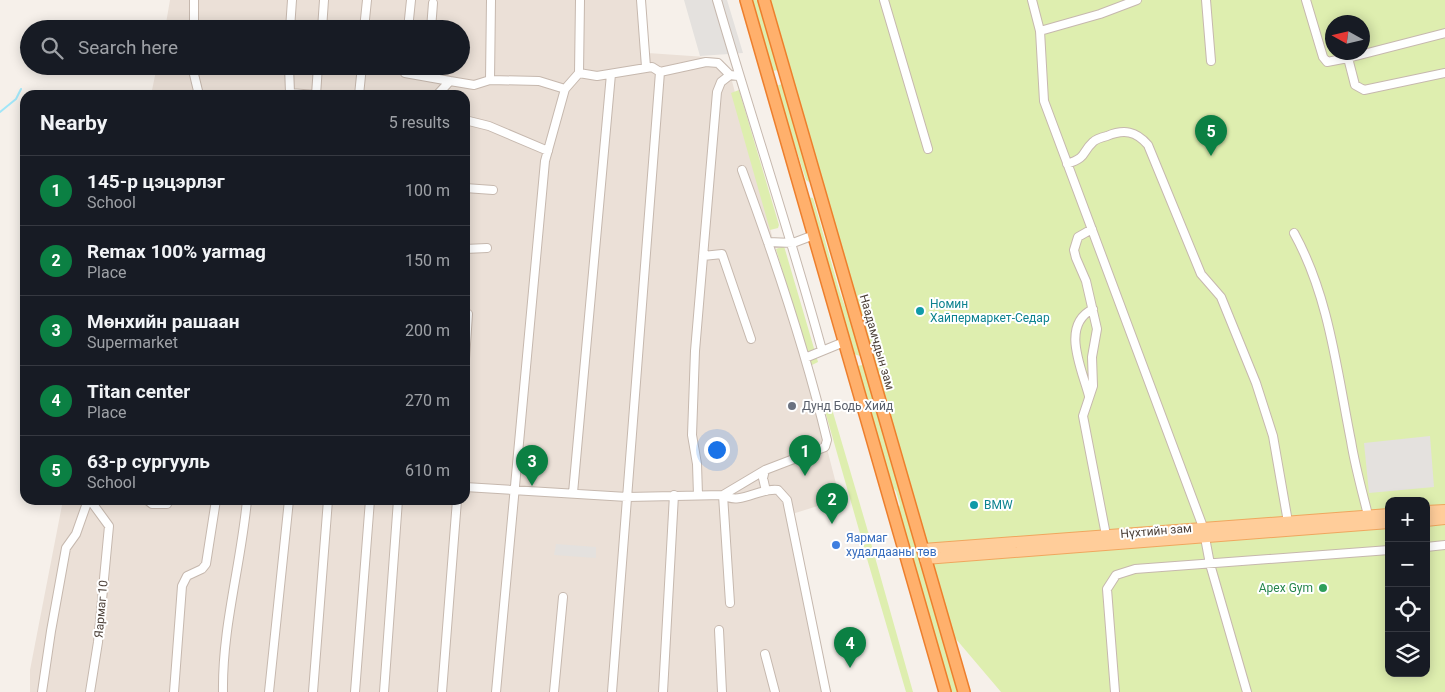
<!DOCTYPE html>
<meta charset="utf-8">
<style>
:root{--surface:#171b24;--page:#20242c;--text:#f1f3f6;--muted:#9ea1a6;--line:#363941;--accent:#0b8043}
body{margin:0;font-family:Roboto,sans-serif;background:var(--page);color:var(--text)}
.controls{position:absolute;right:15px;bottom:15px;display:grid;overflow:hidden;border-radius:10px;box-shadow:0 2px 12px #0003}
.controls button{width:45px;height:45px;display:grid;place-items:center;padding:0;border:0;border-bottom:1px solid var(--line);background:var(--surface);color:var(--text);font:25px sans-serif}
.compass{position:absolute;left:1325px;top:15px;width:45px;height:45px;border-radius:50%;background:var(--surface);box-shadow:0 2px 12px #0003;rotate:278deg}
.you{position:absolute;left:716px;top:449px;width:18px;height:18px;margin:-12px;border:4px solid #fff;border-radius:50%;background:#1a73e8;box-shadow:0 0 0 8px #1a73e833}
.badge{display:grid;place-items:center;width:32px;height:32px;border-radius:50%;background:var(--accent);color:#fff;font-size:16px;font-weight:700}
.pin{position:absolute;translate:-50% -41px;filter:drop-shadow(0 1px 2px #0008)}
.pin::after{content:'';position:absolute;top:26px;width:18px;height:15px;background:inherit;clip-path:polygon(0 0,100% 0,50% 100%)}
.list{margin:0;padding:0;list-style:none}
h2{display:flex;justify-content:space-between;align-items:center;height:65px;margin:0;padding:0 20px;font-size:21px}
h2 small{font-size:16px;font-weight:400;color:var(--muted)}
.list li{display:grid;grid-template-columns:32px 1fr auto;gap:15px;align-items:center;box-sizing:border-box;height:70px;padding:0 20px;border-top:1px solid var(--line)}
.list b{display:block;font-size:19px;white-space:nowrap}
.list p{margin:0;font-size:16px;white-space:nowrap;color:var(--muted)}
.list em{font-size:16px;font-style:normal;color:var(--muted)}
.icon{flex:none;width:28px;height:28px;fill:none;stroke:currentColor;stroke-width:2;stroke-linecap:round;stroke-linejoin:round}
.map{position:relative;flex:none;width:1445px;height:692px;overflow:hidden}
.search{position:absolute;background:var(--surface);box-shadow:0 2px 12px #0003;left:20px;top:20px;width:450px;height:55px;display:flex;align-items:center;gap:12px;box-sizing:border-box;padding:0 18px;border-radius:28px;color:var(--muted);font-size:19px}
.panel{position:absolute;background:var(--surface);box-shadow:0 2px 12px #0003;left:20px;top:90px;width:450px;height:415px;border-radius:15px}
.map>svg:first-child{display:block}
.residential{fill:#ebe0d7}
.green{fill:#deeeaf;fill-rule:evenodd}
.parking{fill:#e4e1de}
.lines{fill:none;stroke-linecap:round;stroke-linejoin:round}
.stream{stroke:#a1e6f8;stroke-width:2}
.minor-casing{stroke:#c6b8ae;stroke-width:10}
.major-casing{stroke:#f0a65e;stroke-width:12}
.highway-casing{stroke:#ed7f2d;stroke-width:14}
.minor{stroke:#fff;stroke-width:8}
.major{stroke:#ffcd9a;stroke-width:10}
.highway{stroke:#ffb06c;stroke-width:11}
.culture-dot{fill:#0f9aa8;stroke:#fff;stroke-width:2}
.worship-dot{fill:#6b7280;stroke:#fff;stroke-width:2}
.shop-dot{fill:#3f7fe0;stroke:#fff;stroke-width:2}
.leisure-dot{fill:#2e9e5b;stroke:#fff;stroke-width:2}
.labels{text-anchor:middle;stroke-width:4;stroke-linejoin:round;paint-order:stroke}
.culture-label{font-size:12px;fill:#0d838f;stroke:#fff;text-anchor:start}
.street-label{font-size:12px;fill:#4b3f37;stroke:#fff}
.worship-label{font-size:12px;fill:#5b616d;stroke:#fff;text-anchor:start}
.shop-label{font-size:12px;fill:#366cbe;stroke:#fff;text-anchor:start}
.leisure-label{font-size:12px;fill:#27864d;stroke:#fff;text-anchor:end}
</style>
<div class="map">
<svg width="1445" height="692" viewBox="0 0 1445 692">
<rect width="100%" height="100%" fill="#f6f0ea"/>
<path class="residential" d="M170,0H640L648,53L720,58L732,81L840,499L789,515L824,692H30V670L63,500H465V95H151L157,66H461V29H165Z"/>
<path class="green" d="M751,0H758L779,70L772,71Z
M765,0H1445V692H1001L939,619L959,692H950L898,509L900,505L896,491L892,487L871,414L874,409L872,400L868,403L857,366L863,365L860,356L854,354L808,197L813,198L840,293L849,317ZM1332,22H1362V52H1332ZM1389,501H1426V673H1389Z
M782,84L811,179L809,182L806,180L776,86Z
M739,90L779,225L778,228L770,230L731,93Z
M784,246L818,362L810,366L776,249Z
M832,409L869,535L861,537L825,411Z
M871,543L913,692H906L863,545Z"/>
<path class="parking" d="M684,0H727L743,53L700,56Z
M1430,436L1434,487L1369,493L1364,443Z
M556,544L596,547V558L554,555Z"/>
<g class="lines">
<path class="stream" d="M0,112L16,99L21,89"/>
<defs>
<path id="minor" d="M641,0L646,67
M717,0C751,117 790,233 822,350
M884,0L928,149
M1032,0L1040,31L1044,101L1203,527L1210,564L1247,692
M1206,0L1211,61
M1306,0L1323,57L1327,62L1348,58L1445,33
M194,29V0
M290,29L292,0
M322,29L324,0
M364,29L367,0
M408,29L411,0
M431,29L433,3
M1040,31L1100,14L1137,0
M1348,58L1355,85L1364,90L1445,73
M192,66L199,95
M289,66L290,93L316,95
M405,66V73L450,81
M660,72L706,62L718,63L730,75
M579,73L597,76L652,67L660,72
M428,77L429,66
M490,80L539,81L565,89
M316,95L318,66
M359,95L362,66
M437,95L450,81L474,85L490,80L491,0
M465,120L489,126L548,151
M1067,164C1088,157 1081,153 1093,142C1096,139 1103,137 1107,136C1124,129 1136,131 1148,145L1201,274L1221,297L1256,383L1273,436L1288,522
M465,188L493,190
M1092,229L1078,237L1074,250L1076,258L1086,281L1097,329L1092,357L1093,386L1083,416L1106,535
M1294,233C1329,296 1337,371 1351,441C1355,466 1362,491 1368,515
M768,242L793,243L814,235
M465,249L487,248
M703,256L722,254L751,339
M805,358L844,342
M465,359L468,314
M1089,396C1082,369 1060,325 1093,309
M765,470L763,478L766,491
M465,487L627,497L723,495L765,470L825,447L827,440C805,349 775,259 742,170
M573,493L611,74
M698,495L697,464L692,435L695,351L717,92L721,82L730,75L738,76
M90,500L109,526L98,642L90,692
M147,500L152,504H167
M1426,547L1445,545
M730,603L723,495C740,506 760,487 778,490L787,500L826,692
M719,630L722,692
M765,654L775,692
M42,692L51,631L66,548L76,534L88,500
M174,692L182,586L187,576L202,569L206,564L216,500
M223,692C222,627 241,565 247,500
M269,692L289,500
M313,692L328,500
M355,692L370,500
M384,692L398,500
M442,692L457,500
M496,692L545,161L565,89L579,73L580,0
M554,692L563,597
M612,692L660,72
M663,692L674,495
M1115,692L1107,589L1116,575L1135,569L1389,550"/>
<path id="major" d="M1426,511L1445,510
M1426,521L1445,519
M923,549L1389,514
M925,559L1389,523"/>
<path id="highway" d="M746,0L945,692
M764,0L964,692"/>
</defs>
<use href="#minor" class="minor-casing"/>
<use href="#major" class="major-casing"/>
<use href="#highway" class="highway-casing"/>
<use href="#minor" class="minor"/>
<use href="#major" class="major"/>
<use href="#highway" class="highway"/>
</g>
<g class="culture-dot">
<circle cx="920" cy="311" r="5"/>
<circle cx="974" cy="505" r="5"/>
</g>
<circle class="worship-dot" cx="792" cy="406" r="5"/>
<circle class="shop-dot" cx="836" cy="545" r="5"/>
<circle class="leisure-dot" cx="1323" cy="588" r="5"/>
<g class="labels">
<g class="culture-label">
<text x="930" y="308">Номин<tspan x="930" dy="14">Хайпермаркет-Седар</tspan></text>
<text x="984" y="509">BMW</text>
</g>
<g class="street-label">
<text transform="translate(877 342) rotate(74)" y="4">Наадамчдын зам</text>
<text transform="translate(1156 531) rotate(-5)" y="4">Нүхтийн зам</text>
<text transform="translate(101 609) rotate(-85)" y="4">Яармаг 10</text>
</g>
<g class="worship-label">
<text x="802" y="410">Дунд Бодь Хийд</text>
</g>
<g class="shop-label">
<text x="846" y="542">Яармаг<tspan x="846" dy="14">худалдааны төв</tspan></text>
</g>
<g class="leisure-label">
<text x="1313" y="592">Apex Gym</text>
</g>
</g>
</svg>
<div class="controls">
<button>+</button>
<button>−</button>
<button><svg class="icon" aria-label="locate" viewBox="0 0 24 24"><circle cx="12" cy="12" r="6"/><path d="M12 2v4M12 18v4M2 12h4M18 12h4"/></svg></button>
<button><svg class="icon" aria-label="layers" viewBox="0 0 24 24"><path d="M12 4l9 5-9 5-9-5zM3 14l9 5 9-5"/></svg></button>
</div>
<svg class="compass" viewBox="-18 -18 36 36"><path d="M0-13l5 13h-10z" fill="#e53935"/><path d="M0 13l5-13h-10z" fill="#9ea1a6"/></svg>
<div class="you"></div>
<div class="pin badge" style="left:805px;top:476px">1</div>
<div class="pin badge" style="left:832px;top:524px">2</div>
<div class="pin badge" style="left:532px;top:486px">3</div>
<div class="pin badge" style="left:850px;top:668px">4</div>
<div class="pin badge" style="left:1211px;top:156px">5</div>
<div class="search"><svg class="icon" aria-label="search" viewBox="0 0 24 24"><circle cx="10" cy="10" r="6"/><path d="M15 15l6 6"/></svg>Search here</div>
<section class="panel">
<h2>Nearby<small>5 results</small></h2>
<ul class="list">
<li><span class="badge">1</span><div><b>145-р цэцэрлэг</b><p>School</p></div><em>100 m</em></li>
<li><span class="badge">2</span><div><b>Remax 100% yarmag</b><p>Place</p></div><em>150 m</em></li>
<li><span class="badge">3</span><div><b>Мөнхийн рашаан</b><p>Supermarket</p></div><em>200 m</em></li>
<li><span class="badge">4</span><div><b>Titan center</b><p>Place</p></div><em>270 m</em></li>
<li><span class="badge">5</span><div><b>63-р сургууль</b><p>School</p></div><em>610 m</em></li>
</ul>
</section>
</div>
